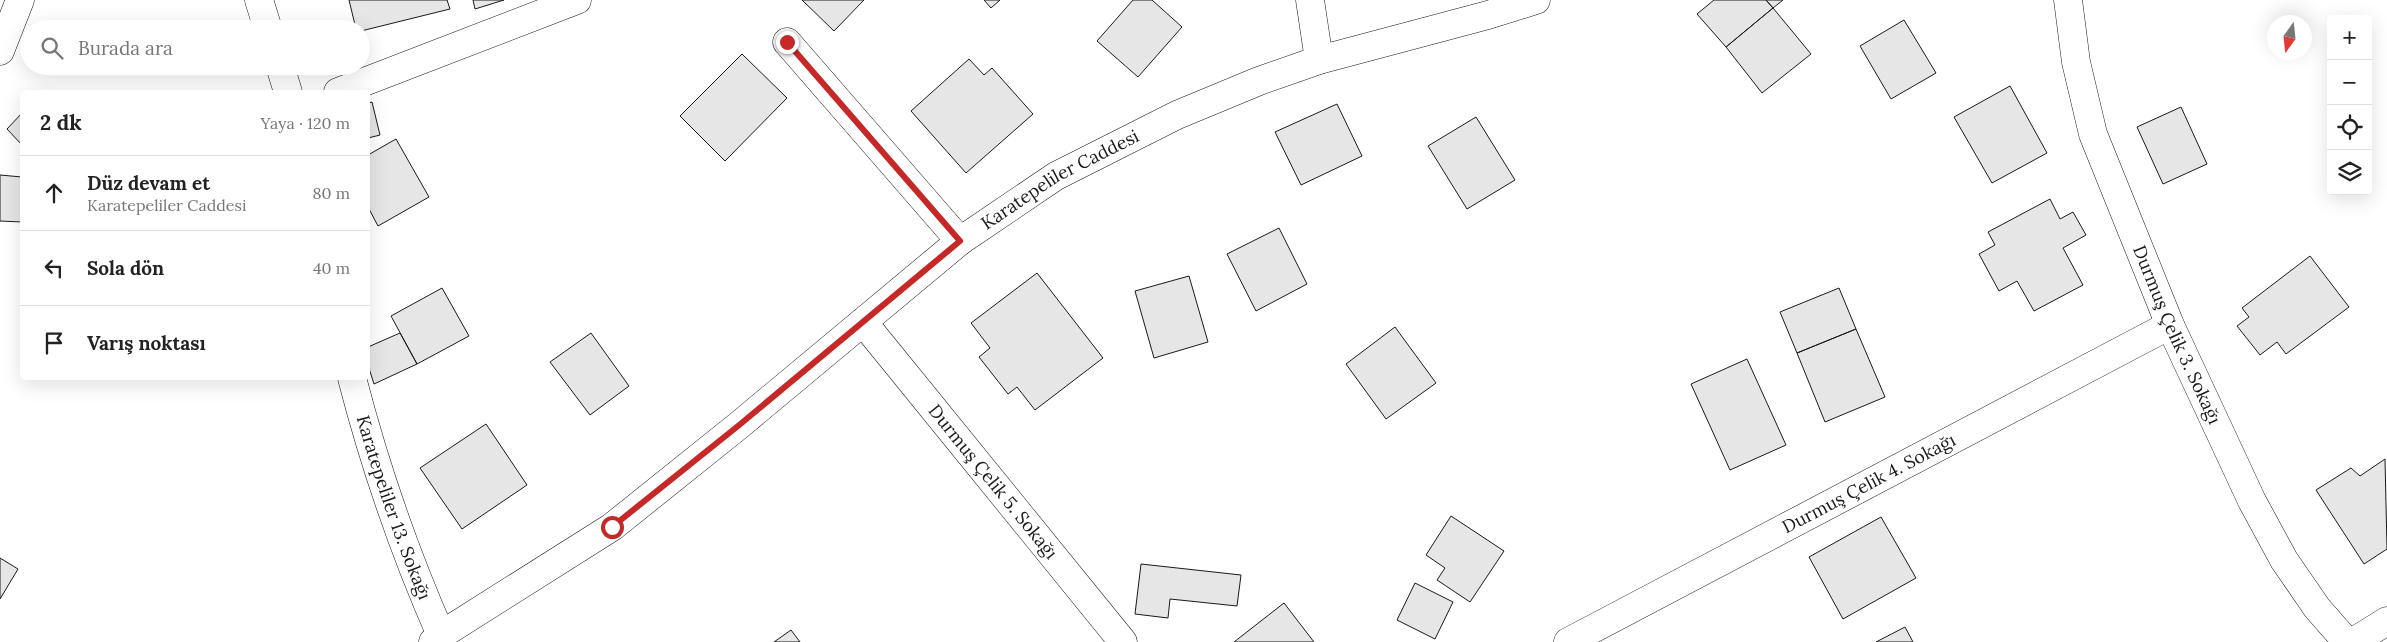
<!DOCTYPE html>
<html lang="tr">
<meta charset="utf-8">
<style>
:root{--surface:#fff;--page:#f6f6f6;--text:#222;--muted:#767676;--line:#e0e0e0}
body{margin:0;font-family:Lora,serif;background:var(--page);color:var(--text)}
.controls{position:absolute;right:15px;top:15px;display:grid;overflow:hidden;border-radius:5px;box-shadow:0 5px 20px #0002}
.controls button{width:45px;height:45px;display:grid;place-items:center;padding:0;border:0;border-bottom:1px solid var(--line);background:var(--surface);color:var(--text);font:25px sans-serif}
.compass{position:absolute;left:2267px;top:15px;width:45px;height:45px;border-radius:50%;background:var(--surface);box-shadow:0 5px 20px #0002;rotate:195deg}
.stop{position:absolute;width:15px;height:15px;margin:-11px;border:4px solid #c62828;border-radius:50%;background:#fff}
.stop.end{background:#c62828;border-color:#fff;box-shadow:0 1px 5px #0008}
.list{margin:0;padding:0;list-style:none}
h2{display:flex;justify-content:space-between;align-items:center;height:65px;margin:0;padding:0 20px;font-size:21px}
h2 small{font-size:16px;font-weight:400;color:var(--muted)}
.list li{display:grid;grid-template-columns:32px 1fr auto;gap:15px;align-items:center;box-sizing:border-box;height:75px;padding:0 20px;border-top:1px solid var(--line)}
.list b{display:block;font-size:19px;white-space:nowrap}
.list p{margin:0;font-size:16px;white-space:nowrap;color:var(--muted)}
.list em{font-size:16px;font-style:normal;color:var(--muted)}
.icon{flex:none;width:28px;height:28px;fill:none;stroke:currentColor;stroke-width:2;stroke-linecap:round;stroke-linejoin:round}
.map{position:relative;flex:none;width:2387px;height:642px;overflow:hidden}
.search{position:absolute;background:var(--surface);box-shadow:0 5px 20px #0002;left:20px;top:20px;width:350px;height:55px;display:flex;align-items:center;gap:12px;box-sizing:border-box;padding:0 18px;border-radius:28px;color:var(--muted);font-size:19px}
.panel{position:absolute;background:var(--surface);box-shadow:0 5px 20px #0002;left:20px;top:90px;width:350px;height:290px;border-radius:5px}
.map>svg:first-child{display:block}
.building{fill:#e6e6e6;stroke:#1a1a1a}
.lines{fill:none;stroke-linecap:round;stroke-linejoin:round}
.minor-casing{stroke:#1a1a1a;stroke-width:29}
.minor{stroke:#fff;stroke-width:28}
.route{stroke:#c62828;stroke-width:6}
.labels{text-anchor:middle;stroke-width:4;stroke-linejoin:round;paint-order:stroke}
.street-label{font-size:18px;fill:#1a1a1a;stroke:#fff}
</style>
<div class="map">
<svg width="2387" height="642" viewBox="0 0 2387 642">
<rect width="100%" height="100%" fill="#fff"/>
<path class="building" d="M349,0H447L450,9L361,31V29H356Z
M473,0H504L475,9Z
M802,0H864L834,31Z
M984,0H1000L991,8Z
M1133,0H1152L1182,27L1138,77L1097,41Z
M1714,0H1766L1773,8L1726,47L1697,14Z
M1766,0H1783L1773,8Z
M1773,8L1811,54L1762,93L1726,47Z
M1904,20L1936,73L1891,99L1860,46Z
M742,54L787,98L725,161L680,116Z
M969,59L984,75L992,68L1033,114L966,173L911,111Z
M2010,86L2047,153L1992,183L1954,117Z
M372,102L380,135L368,138V103Z
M1337,104L1362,156L1301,185L1275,132Z
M2181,107L2207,164L2163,184L2137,127Z
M22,113V145L7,129Z
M1476,117L1515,180L1467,209L1428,146Z
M396,139L429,197L378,226L368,207V155Z
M0,175L22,177V222L0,221Z
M2050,199L2060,219L2073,212L2086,235L2063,248L2083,285L2034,311L2017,281L1999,291L1979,254L1995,245L1988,232Z
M1279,228L1307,284L1256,311L1227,254Z
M2310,256L2349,307L2286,354L2277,342L2260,355L2237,326L2249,317L2242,308Z
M1037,273L1103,358L1035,410L1017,387L1008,394L979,357L990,348L971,323Z
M1189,276L1208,342L1154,358L1135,291Z
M442,288L469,336L417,364L391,316Z
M1839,288L1856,329L1797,353L1780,312Z
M1395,327L1436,383L1386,419L1346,364Z
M1856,329L1885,397L1825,422L1797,353Z
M400,333L417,364L374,384L368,365V347Z
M591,333L629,386L590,415L550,362Z
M1747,359L1786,445L1730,470L1691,384Z
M486,424L527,485L462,529L420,468Z
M2385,459L2387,549L2364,564L2316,490L2351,468L2360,476Z
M1451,516L1504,551L1470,602L1437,580L1445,568L1426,555Z
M1881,517L1916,578L1843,619L1809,557Z
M0,558L18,569L0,599Z
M1141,564L1241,575L1237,606L1170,599L1168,618L1135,614Z
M1415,583L1453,602L1435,639L1397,620Z
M1284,603L1314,642H1234Z
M1905,627L1913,642H1876Z
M791,630L800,642H774Z"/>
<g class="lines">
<defs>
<g id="minor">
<path d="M259,0L268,29"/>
<path d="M1310,0L1319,60"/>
<path id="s1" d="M2068,0L2076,62L2093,134L2170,325L2252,501L2284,560L2317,608L2347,642"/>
<path d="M787,42L960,241"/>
<path d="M0,51L20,0"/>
<path d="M280,66L288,92"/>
<path d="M338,92L577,0"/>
<path id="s2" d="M863,322L1123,642"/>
<path id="s3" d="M352,378C375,467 404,551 441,635"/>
<path id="s4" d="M433,642L441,635L612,527L738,426L960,241L1056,176L1177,115L1259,81L1319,60L1488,15L1536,0"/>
<path id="s5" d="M1568,642L2170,325"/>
<path d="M2353,642L2387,621"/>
</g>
</defs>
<use href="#minor" class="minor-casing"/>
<use href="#minor" class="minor"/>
</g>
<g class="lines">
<path class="route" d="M612,527L738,426L960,241L787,42"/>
</g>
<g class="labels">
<g class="street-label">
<text dy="6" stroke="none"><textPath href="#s4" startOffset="781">Karatepeliler Caddesi</textPath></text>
<text dy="6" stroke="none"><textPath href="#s1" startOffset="354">Durmuş Çelik 3. Sokağı</textPath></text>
<text dy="6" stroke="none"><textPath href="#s2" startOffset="206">Durmuş Çelik 5. Sokağı</textPath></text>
<text dy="6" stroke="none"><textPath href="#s5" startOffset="340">Durmuş Çelik 4. Sokağı</textPath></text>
<text dy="6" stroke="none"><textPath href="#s3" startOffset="136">Karatepeliler 13. Sokağı</textPath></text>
</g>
</g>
</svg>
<div class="controls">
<button>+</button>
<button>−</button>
<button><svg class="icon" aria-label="locate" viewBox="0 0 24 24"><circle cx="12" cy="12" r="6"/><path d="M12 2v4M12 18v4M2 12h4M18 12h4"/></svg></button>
<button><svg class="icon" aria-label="layers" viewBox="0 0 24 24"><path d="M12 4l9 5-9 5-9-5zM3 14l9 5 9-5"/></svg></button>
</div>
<svg class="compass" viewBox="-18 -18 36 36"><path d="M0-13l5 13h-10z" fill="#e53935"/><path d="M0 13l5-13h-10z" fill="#767676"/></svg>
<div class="stop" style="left:612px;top:527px"></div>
<div class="stop end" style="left:787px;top:42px"></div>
<div class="search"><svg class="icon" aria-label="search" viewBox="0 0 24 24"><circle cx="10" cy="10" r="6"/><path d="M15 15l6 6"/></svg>Burada ara</div>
<section class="panel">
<h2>2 dk<small>Yaya · 120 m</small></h2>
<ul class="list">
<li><svg class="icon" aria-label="ahead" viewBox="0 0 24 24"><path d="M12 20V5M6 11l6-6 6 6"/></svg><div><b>Düz devam et</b><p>Karatepeliler Caddesi</p></div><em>80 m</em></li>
<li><svg class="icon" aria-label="left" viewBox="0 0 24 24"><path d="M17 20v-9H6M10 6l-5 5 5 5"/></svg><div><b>Sola dön</b></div><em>40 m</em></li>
<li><svg class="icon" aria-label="arrive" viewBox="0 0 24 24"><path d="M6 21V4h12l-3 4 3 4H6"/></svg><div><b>Varış noktası</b></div></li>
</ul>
</section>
</div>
